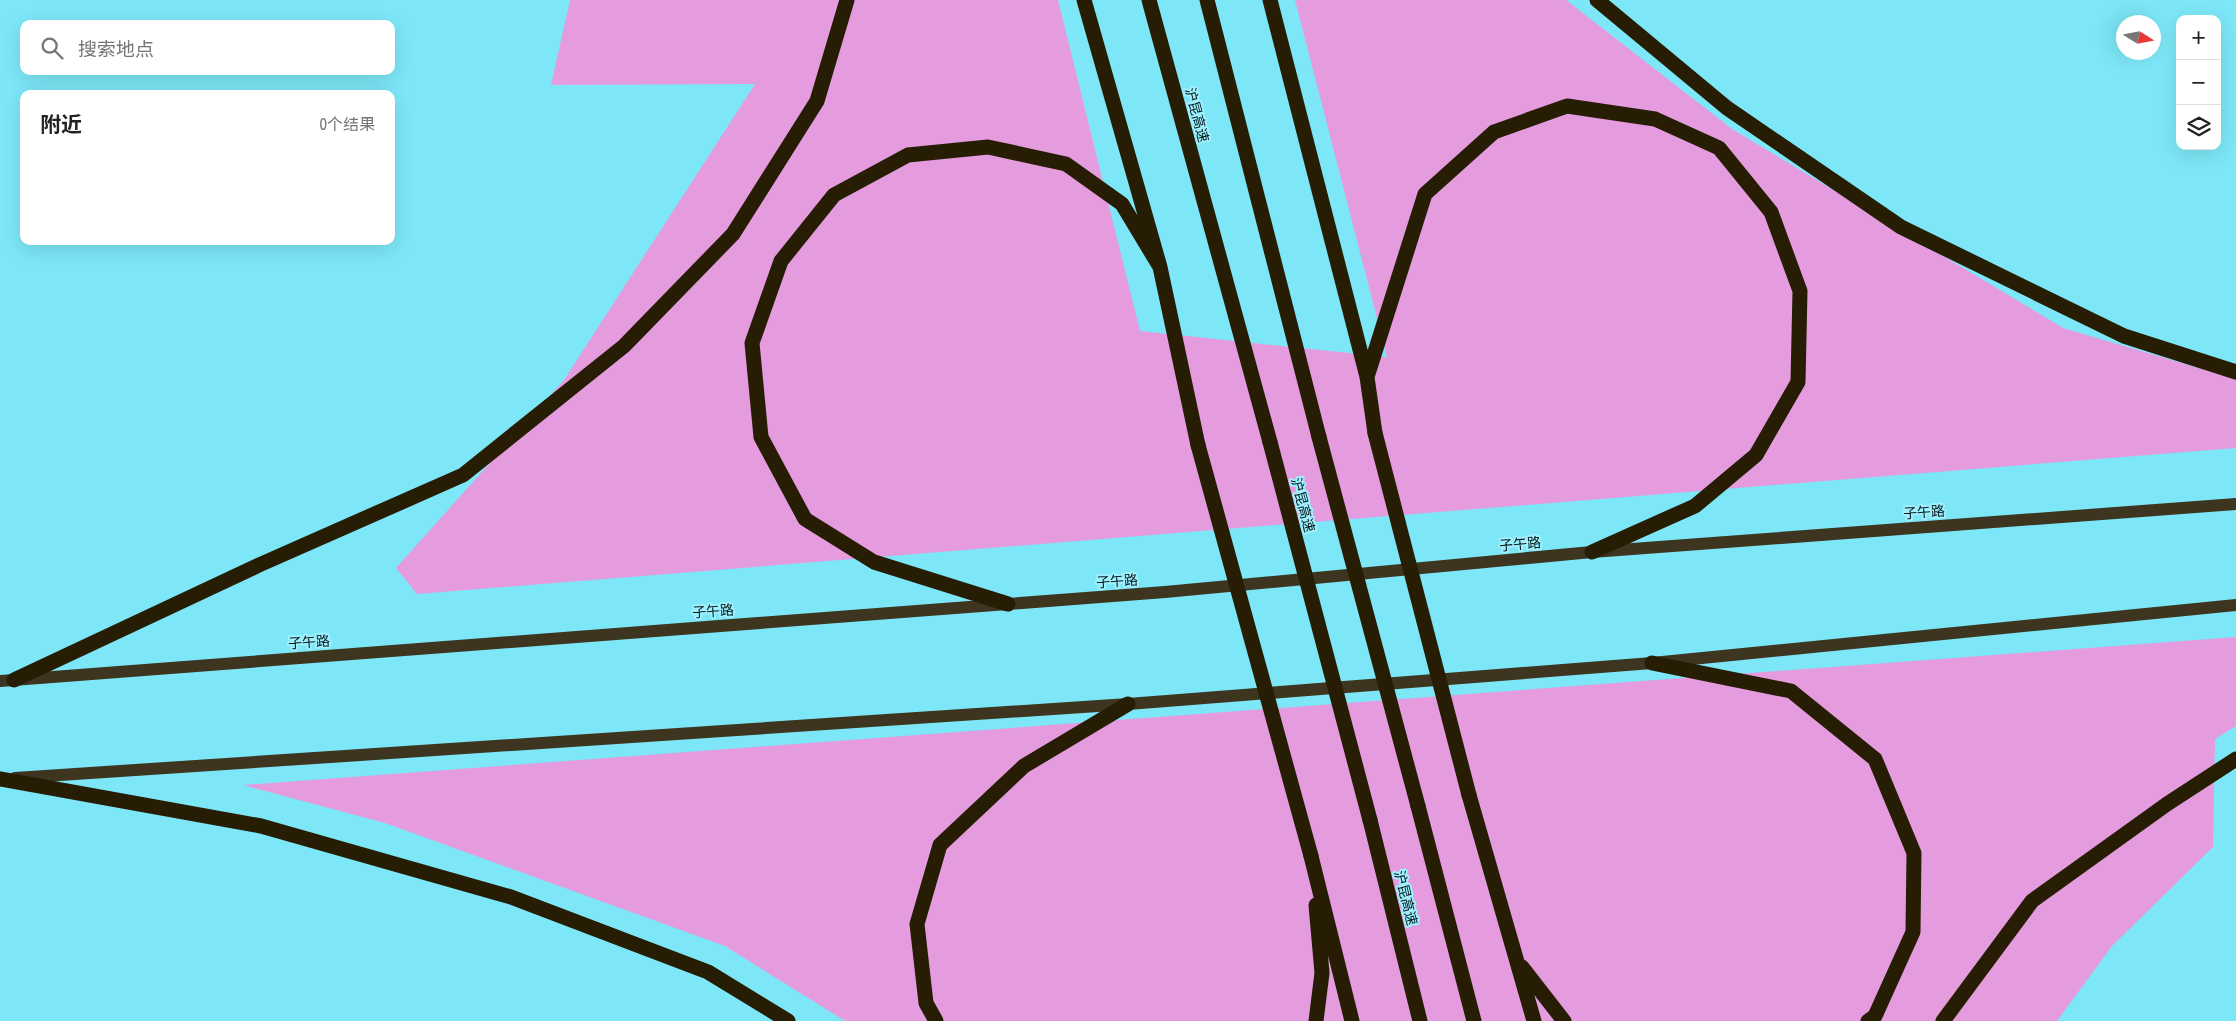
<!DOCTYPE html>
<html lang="zh">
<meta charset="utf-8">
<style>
:root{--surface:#fff;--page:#f6f6f6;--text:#222;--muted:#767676;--line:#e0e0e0}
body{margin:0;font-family:"Asap Condensed","Noto Sans SC",sans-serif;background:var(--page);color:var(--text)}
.controls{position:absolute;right:15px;top:15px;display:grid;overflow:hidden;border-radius:10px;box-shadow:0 5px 20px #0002}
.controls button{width:45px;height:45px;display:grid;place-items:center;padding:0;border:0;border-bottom:1px solid var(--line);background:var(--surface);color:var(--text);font:25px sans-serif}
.compass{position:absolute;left:2116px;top:15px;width:45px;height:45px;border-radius:50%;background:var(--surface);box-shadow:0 5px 20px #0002;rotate:101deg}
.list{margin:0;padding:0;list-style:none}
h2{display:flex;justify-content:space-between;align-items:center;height:65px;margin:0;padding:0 20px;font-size:21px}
h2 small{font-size:16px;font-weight:400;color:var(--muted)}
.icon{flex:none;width:28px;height:28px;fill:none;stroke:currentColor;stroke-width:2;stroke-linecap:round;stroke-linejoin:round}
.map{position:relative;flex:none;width:2236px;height:1021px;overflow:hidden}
.search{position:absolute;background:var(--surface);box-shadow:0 5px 20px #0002;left:20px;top:20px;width:375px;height:55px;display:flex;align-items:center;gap:12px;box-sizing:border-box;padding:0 18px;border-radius:10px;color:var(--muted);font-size:19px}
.panel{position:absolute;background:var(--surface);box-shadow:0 5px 20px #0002;left:20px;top:90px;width:375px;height:155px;border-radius:10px}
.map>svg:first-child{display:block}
.green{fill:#e49cdf}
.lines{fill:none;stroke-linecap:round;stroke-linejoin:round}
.major{stroke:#3d3520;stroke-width:12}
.highway{stroke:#261d04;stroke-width:15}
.highway-bridge{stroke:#261d04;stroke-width:15}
.labels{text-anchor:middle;stroke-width:4;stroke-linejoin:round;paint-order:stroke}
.street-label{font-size:14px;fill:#02181b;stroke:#a0f0fe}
</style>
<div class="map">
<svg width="2236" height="1021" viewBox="0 0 2236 1021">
<rect width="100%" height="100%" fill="#7de7f7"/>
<path class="green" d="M570,0H1058L1140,331L1387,357L1295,0H1566L1732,129L2063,328L2236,379V448L417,594L396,568L564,380L755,84L551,85Z
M2236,637V726L2215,739L2213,847L2112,946L2057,1021H845L725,946L385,823L243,785Z"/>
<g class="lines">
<path class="major" d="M0,681L1165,592L1592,552L2236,504
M15,778L1128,704L1652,663L2236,605"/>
<path class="highway" d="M1084,0L1160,267L1198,445
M1149,0L1270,442
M1207,0L1319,437
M1270,0L1367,377L1375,433
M1597,0L1727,108L1901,227L2124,336L2236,372
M1367,377L1425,194L1494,132L1567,106L1655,119L1719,148L1771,212L1800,291L1798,382L1756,455L1695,506L1592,552
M1008,604L874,562L805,519L761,437L752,343L781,261L834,195L908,155L988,147L1066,164L1122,204L1160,267
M1652,663L1791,691L1875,759L1914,853L1913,932L1875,1016L1868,1021
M14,680L259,565L463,475L624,346L733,234L817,101L847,0
M0,779L261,826L511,897L708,972L788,1021
M1469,795L1534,1021
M1418,806L1474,1021
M1370,820L1420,1021
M1311,856L1352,1021
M1316,905L1322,973L1316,1021
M1522,967L1564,1021
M936,1021L926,1003L917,924L940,845L1024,766L1128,704
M1943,1021L2032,901L2167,804L2236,759"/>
<path class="highway-bridge" d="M1375,433L1469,795
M1319,437L1418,806
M1270,442L1370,820
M1198,445L1311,856"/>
</g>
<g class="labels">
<g class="street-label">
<text transform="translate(1197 115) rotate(75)" y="5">沪昆高速</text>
<text transform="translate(1303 505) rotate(75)" y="5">沪昆高速</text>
<text transform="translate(1924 512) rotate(-4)" y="5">子午路</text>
<text transform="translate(1520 544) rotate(-5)" y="5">子午路</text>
<text transform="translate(1117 581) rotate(-4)" y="5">子午路</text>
<text transform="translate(713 611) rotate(-4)" y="5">子午路</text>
<text transform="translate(309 642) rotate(-4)" y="5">子午路</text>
<text transform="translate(1406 898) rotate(76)" y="5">沪昆高速</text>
</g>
</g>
</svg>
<div class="controls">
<button>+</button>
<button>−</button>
<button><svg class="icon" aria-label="layers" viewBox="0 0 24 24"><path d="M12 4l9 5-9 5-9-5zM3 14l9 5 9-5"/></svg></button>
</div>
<svg class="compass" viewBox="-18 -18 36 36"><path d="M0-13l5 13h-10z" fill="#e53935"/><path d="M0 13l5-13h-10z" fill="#767676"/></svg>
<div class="search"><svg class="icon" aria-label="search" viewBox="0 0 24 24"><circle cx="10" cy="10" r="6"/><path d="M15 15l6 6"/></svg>搜索地点</div>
<section class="panel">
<h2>附近<small>0个结果</small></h2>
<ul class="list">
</ul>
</section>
</div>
